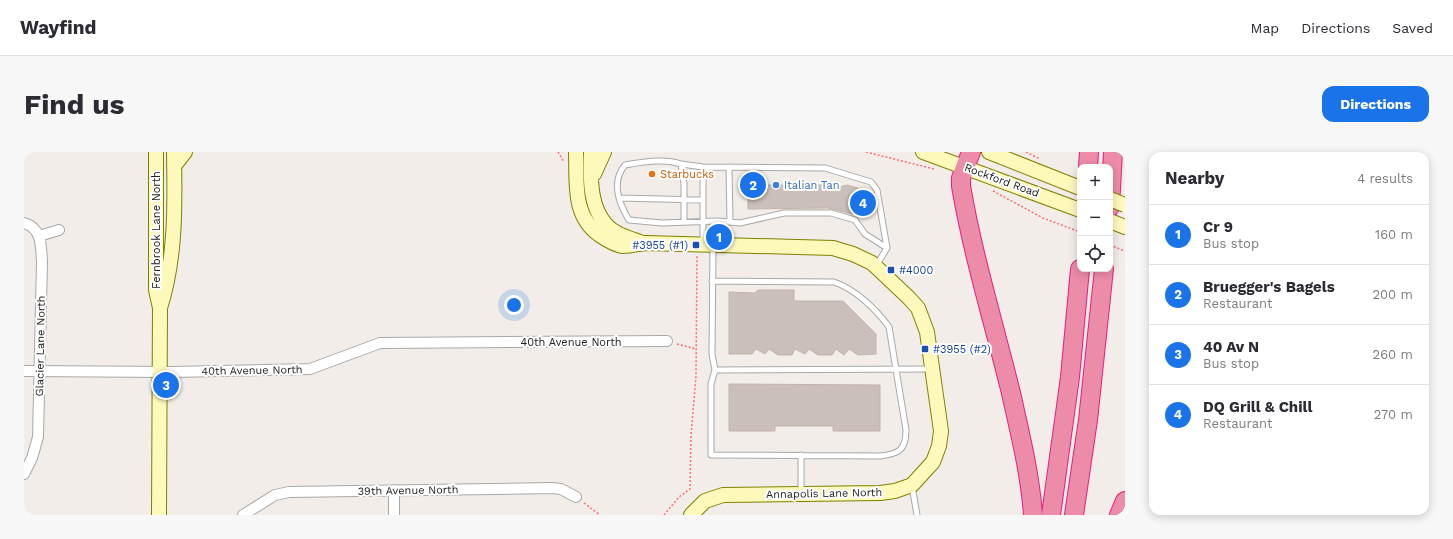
<!DOCTYPE html>
<meta charset="utf-8">
<style>
:root{--surface:#fff;--page:#f7f7f7;--text:#2b2b33;--muted:#7c7c81;--line:#e1e1e2;--accent:#1a73e8}
body{margin:0;font-family:"Work Sans",sans-serif;background:var(--page);color:var(--text)}
.controls{position:absolute;right:12px;top:12px;display:grid;overflow:hidden;border-radius:8px;box-shadow:0 2px 10px #0003}
.controls button{width:36px;height:36px;display:grid;place-items:center;padding:0;border:0;border-bottom:1px solid var(--line);background:var(--surface);color:var(--text);font:20px sans-serif}
.you{position:absolute;left:490px;top:153px;width:14px;height:14px;margin:-10px;border:3px solid #fff;border-radius:50%;background:#1a73e8;box-shadow:0 0 0 6px #1a73e833}
.badge{display:grid;place-items:center;width:26px;height:26px;border-radius:50%;background:var(--accent);color:#fff;font-size:13px;font-weight:700}
.pin{position:absolute;translate:-50% -50%;border:2px solid #fff;box-shadow:0 1px 4px #0006}
.list{margin:0;padding:0;list-style:none}
h2{display:flex;justify-content:space-between;align-items:center;height:52px;margin:0;padding:0 16px;font-size:17px}
h2 small{font-size:13px;font-weight:400;color:var(--muted)}
.list li{display:grid;grid-template-columns:26px 1fr auto;gap:12px;align-items:center;box-sizing:border-box;height:60px;padding:0 16px;border-top:1px solid var(--line)}
.list b{display:block;font-size:15px;white-space:nowrap}
.list p{margin:0;font-size:13px;white-space:nowrap;color:var(--muted)}
.list em{font-size:13px;font-style:normal;color:var(--muted)}
.icon{flex:none;width:22px;height:22px;fill:none;stroke:currentColor;stroke-width:2;stroke-linecap:round;stroke-linejoin:round}
.map{position:relative;flex:none;width:1101px;height:363px;overflow:hidden;border-radius:12px}
header{display:flex;align-items:center;gap:24px;box-sizing:border-box;height:56px;padding:0 20px;background:var(--surface);border-bottom:1px solid var(--line)}
header strong{font-size:19px}
nav{display:flex;gap:22px;margin-inline-start:auto;font-size:14px}
.intro{display:flex;align-items:center;justify-content:space-between;box-sizing:border-box;height:96px;padding:0 24px}
h1{margin:0;font-size:28px}
.button{padding:10px 18px;border-radius:12px;background:var(--accent);color:#fff;font-size:14px;font-weight:700}
main{display:flex;gap:24px;padding:0 24px}
aside{flex:1;background:var(--surface);border-radius:12px;box-shadow:0 2px 10px #0003}
.map>svg:first-child{display:block}
.building{fill:#cabfba;stroke:#c5b2a9}
.lines{fill:none;stroke-linecap:round;stroke-linejoin:round}
.lane-casing{stroke:#a8a8a8;stroke-width:7}
.street-casing{stroke:#a8a8a8;stroke-width:12}
.secondary-casing{stroke:#808000;stroke-width:16}
.highway-casing{stroke:#e52079;stroke-width:20}
.path{stroke:#ff6b6d;stroke-width:1.5;stroke-dasharray:2 2;stroke-linecap:butt}
.lane{stroke:#fff;stroke-width:5}
.street{stroke:#fff;stroke-width:10}
.secondary{stroke:#fdf9bb;stroke-width:14}
.highway{stroke:#ec8ca9;stroke-width:18}
.secondary-bridge-casing{stroke:#808000;stroke-width:16;stroke-linecap:butt}
.secondary-bridge{stroke:#fdf9bb;stroke-width:14}
.food-dot{fill:#e8710a;stroke:#fff;stroke-width:1.5}
.shop-dot{fill:#3f7fe0;stroke:#fff;stroke-width:1.5}
.transit-dot{fill:#1a4fb4;stroke:#fff;stroke-width:1.5}
.labels{text-anchor:middle;stroke-width:4;stroke-linejoin:round;paint-order:stroke}
.food-label{font-size:11px;fill:#c56008;stroke:#fff;text-anchor:start}
.street-label{font-size:11px;fill:#212121;stroke:#fff}
.shop-label{font-size:11px;fill:#366cbe;stroke:#fff;text-anchor:start}
.transit-label{font-size:11px;fill:#164399;stroke:#fff;text-anchor:start}
</style>
<header>
<strong>Wayfind</strong>
<nav><a>Map</a><a>Directions</a><a>Saved</a></nav>
</header>
<div class="intro"><h1>Find us</h1><a class="button">Directions</a></div>
<main>
<div class="map">
<svg width="1101" height="363" viewBox="0 0 1101 363">
<rect width="100%" height="100%" fill="#f2ede8"/>
<path class="building" d="M729,33H802L812,36L823,33L834,36L839,51L836,64L804,56L724,57V38Z
M734,138H770V149H819L852,182V202L834,203L825,197L820,203L812,197L808,203H794L785,197L781,202L771,197L768,203H754L745,197L741,202L732,197L728,202H705V140L731,141Z
M705,232L856,233V279H809V274H751V279H705Z"/>
<g class="lines">
<defs>
<path id="lane" d="M657,12L679,15
M705,15L706,70
M595,46L679,48
M660,70V32L657,12C640,6 619,10 601,13C587,30 594,50 605,68L638,71L694,69L716,71L760,61H807L831,68L841,82L863,96
M679,91V15L801,16L847,30L853,38L863,96L852,114
M688,129L810,130C831,137 852,157 865,175L882,278C882,298 875,302 856,304L687,303V232L691,218L688,202L689,94
M691,218L908,217
M777,303V340
M888,334L893,363"/>
<path id="street" d="M0,71C18,76 17,94 18,110L14,285L8,306L0,322
M15,84L35,78
M0,219L148,220L286,217L356,191L643,189
M370,338V363
M219,363L251,343L265,340L528,336L537,337L552,345"/>
<path id="secondary" d="M132,0V138L136,156L135,363
M552,0C553,31 548,65 577,84C583,88 591,93 599,94C606,94 614,92 621,91L809,96L829,102L848,111L885,146L894,156L903,180L917,279L915,294L909,310L888,333L871,339L856,341L699,343L681,349L667,363
M567,0C566,25 565,61 588,78C596,84 607,87 616,90
M899,0L1056,58
M965,0L1056,36
M150,14L161,0
M570,22L580,0
M1086,69L1101,75
M136,156C152,106 151,52 150,0"/>
<path id="highway" d="M947,0L937,26V34C949,104 970,172 987,241C996,282 1006,321 1009,363
M1064,15L1065,0
M1086,55L1089,0
M1027,363L1046,225L1056,117
M1050,363L1064,268L1080,117
M1095,363L1101,349"/>
</defs>
<use href="#lane" class="lane-casing"/>
<use href="#street" class="street-casing"/>
<use href="#secondary" class="secondary-casing"/>
<use href="#highway" class="highway-casing"/>
<path class="path" d="M534,0L540,10
M842,0L910,17
M1002,0L1016,7
M969,39L1019,66L1056,80
M1086,93L1101,99
M653,192L672,197
M560,351L576,363
M640,363L655,345L666,337L667,284L672,224L673,104"/>
<use href="#lane" class="lane"/>
<use href="#street" class="street"/>
<use href="#secondary" class="secondary"/>
<use href="#highway" class="highway"/>
<defs>
<path id="secondary-bridge" d="M1086,47L1101,53"/>
</defs>
<use href="#secondary-bridge" class="secondary-bridge-casing"/>
<use href="#secondary-bridge" class="secondary-bridge"/>
</g>
<circle class="food-dot" cx="628" cy="22" r="4"/>
<circle class="shop-dot" cx="752" cy="33" r="4"/>
<g class="transit-dot">
<rect x="668" y="89" width="8" height="8" rx="2"/>
<rect x="863" y="114" width="8" height="8" rx="2"/>
<rect x="897" y="193" width="8" height="8" rx="2"/>
</g>
<g class="labels">
<g class="food-label">
<text x="636" y="26">Starbucks</text>
</g>
<g class="street-label">
<text transform="translate(978 28) rotate(20)" y="4">Rockford Road</text>
<text transform="translate(132 78) rotate(-90)" y="4">Fernbrook Lane North</text>
<text x="547" y="194">40th Avenue North</text>
<text transform="translate(16 194) rotate(-89)" y="4">Glacier Lane North</text>
<text transform="translate(228 218) rotate(-1)" y="4">40th Avenue North</text>
<text transform="translate(384 338) rotate(-1)" y="4">39th Avenue North</text>
<text transform="translate(800 341) rotate(-1)" y="4">Annapolis Lane North</text>
</g>
<g class="shop-label">
<text x="760" y="37">Italian Tan</text>
</g>
<g class="transit-label">
<text x="664" y="97" text-anchor="end">#3955 (#1)</text>
<text x="875" y="122">#4000</text>
<text x="909" y="201">#3955 (#2)</text>
</g>
</g>
</svg>
<div class="controls">
<button>+</button>
<button>−</button>
<button><svg class="icon" aria-label="locate" viewBox="0 0 24 24"><circle cx="12" cy="12" r="6"/><path d="M12 2v4M12 18v4M2 12h4M18 12h4"/></svg></button>
</div>
<div class="you"></div>
<div class="pin badge" style="left:695px;top:85px">1</div>
<div class="pin badge" style="left:729px;top:33px">2</div>
<div class="pin badge" style="left:142px;top:233px">3</div>
<div class="pin badge" style="left:839px;top:51px">4</div>
</div>
<aside>
<h2>Nearby<small>4 results</small></h2>
<ul class="list">
<li><span class="badge">1</span><div><b>Cr 9</b><p>Bus stop</p></div><em>160 m</em></li>
<li><span class="badge">2</span><div><b>Bruegger's Bagels</b><p>Restaurant</p></div><em>200 m</em></li>
<li><span class="badge">3</span><div><b>40 Av N</b><p>Bus stop</p></div><em>260 m</em></li>
<li><span class="badge">4</span><div><b>DQ Grill &amp; Chill</b><p>Restaurant</p></div><em>270 m</em></li>
</ul>
</aside>
</main>
